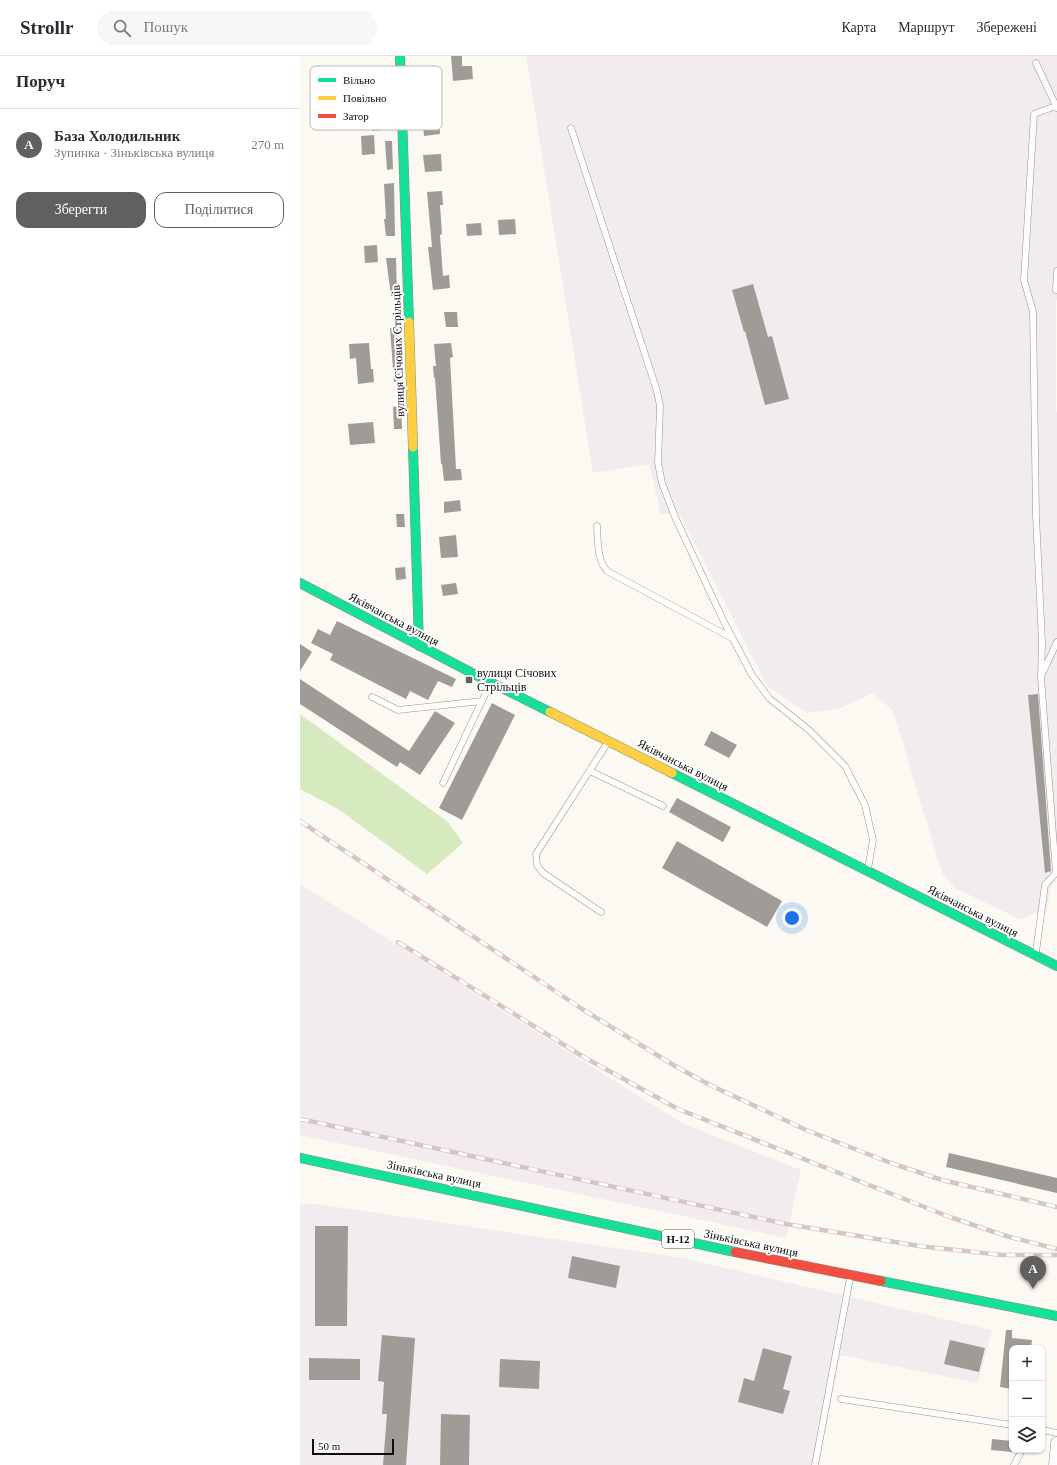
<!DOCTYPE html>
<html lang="uk">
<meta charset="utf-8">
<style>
:root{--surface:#fff;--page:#f7f7f7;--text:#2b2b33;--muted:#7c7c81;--line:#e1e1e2;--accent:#61605e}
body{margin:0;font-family:"Times New Roman",serif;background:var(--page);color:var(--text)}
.controls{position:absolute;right:12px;bottom:12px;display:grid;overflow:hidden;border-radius:8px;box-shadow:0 1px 3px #0004}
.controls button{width:36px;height:36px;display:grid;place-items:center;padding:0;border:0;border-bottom:1px solid var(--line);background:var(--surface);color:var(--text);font:20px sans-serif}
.scale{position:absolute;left:12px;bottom:10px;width:82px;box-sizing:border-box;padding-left:4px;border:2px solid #0e0e0e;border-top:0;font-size:11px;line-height:14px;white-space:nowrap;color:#0e0e0e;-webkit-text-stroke:3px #fff;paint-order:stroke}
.you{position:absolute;left:492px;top:862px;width:14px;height:14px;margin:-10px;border:3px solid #fff;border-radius:50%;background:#1a73e8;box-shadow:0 0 0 6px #1a73e833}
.badge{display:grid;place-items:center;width:26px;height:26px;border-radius:50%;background:var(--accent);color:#fff;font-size:13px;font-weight:700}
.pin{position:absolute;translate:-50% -33px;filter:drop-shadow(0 1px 2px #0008)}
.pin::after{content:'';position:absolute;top:21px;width:14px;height:12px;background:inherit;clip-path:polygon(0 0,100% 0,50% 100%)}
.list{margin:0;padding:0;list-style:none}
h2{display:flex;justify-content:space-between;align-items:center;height:52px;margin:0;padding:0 16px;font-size:17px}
h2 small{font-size:13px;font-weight:400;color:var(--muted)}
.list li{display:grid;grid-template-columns:26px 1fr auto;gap:12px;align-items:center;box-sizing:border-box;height:72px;padding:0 16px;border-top:1px solid var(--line)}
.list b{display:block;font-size:15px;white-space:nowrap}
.list p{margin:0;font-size:13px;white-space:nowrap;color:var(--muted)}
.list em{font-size:13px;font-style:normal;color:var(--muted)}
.actions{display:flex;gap:8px;padding:12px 16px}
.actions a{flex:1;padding:9px 0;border:1px solid var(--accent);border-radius:12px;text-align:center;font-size:14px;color:var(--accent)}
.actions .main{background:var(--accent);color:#fff}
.icon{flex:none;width:22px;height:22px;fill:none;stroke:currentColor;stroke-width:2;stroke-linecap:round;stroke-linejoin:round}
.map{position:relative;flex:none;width:757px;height:1409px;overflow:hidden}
header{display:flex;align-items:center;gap:24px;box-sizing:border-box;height:56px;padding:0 20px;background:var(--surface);border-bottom:1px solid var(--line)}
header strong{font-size:19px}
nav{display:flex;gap:22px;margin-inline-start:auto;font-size:14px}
.search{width:280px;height:36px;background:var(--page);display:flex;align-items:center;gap:10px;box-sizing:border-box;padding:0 14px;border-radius:22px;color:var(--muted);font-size:15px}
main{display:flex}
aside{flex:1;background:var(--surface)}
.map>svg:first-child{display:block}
.industrial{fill:#f3ecef}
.forest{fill:#d7eabf}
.building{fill:#9f9c98}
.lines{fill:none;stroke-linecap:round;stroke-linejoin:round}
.lane-casing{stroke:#959491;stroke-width:7}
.street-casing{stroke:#959491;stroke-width:13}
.fast-casing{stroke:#8c8a87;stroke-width:10}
.slow-casing{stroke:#8c8a87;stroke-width:10}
.jam-casing{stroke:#8c8a87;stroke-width:10}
.lane{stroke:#fffefd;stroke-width:6}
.street{stroke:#fffefd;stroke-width:12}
.fast{stroke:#16e098;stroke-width:9}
.slow{stroke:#ffcf43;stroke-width:9}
.jam{stroke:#f24e42;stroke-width:9}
.rail-casing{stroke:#d8c4c5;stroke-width:4.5}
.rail{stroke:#fff;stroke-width:3;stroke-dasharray:9;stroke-linecap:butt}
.poi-dot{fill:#61605e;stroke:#fff;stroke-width:1.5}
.labels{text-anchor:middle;stroke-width:4;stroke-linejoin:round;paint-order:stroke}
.shield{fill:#fff;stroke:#565656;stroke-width:1}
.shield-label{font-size:11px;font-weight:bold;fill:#0e0e0e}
.street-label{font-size:12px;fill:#0e0e0e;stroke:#fff}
.poi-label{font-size:12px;fill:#0e0e0e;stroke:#fff;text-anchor:start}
.key{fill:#fff;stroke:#b7b7b7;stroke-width:1}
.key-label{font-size:11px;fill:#0e0e0e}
</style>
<header>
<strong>Strollr</strong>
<div class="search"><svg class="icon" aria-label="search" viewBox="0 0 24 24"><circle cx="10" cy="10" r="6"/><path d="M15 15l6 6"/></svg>Пошук</div>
<nav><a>Карта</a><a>Маршрут</a><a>Збережені</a></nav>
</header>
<main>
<aside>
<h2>Поруч<small></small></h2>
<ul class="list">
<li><span class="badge">A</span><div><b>База Холодильник</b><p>Зупинка · Зіньківська вулиця</p></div><em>270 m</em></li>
</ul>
<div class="actions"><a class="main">Зберегти</a><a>Поділитися</a></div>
</aside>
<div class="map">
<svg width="757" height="1409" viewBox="0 0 757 1409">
<rect width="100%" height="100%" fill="#fcf9f2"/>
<path class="industrial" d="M226,0H757V244H756V355L757,356V818L751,831L746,858L736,857L721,864L655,832L642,817L593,655L573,637L539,653L507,657L467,630L380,459L361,458L349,408L293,417Z
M0,828L382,1067L501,1114L486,1182L0,1079Z
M0,1148H16L383,1202L692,1274L678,1327L540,1299L519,1409H0Z"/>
<path class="forest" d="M0,658L148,766L163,787L127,818L38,753L0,733Z"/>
<path class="building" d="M151,0H162V10H172L173,23L153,25Z
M137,19L140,78L124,80L123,69H125L123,45L126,44L124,20Z
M91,59L92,73L72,75L70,61Z
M74,79L75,98L62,99L61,80Z
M85,85H92L93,113L87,114Z
M141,98L142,115L125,116L123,99Z
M94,127L95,180H86L84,163H86L84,128Z
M142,135L143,149H140L142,178L140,179L143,220L149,219L150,232L133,234L128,191H132L127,136Z
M215,163L216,178L199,179L198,164Z
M181,167L182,179L167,180L166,168Z
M77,189L78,206L65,207L64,190Z
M86,202H96L97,239L91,240Z
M453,228L468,281L472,280L489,343L465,349L445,275L444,276L432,234Z
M144,256H157L158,271H146Z
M98,271L100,325L94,326L90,272Z
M69,287L71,313H73L74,326L58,328L56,302L50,303L49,288Z
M151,287L153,301L150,302L156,413H161L162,424L144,425L142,408H141L135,322H134L133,310H136L134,288Z
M101,350L102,373H94L93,351Z
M73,366L75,387L50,389L48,368Z
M160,444L161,455L144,457V446Z
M96,458H104L105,471H97Z
M156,479L158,501L141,502L139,481Z
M105,511L106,523L96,524L95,512Z
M156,527L158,538L143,540L141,529Z
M37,565L156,623L152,631L138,625L128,644L110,635L106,643L30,604L33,598L11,587L18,573L30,579Z
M0,588L12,596L0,615Z
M0,623L109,695L135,655L155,667L120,719L100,706L97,711L0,648Z
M738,638L751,815L745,817L728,639Z
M192,647L215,659L162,764L139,752Z
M411,675L437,689L429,702L404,689Z
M377,742L431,771L423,786L369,756Z
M377,785L482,845L467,871L362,812Z
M649,1097L757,1122V1137L646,1111Z
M15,1170H48L47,1270H15Z
M272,1200L320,1210L316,1232L268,1222Z
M706,1274H712V1282L732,1284L731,1292H712V1333L700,1331Z
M82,1279L115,1282L106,1409H83L87,1358H82L84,1326L78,1325Z
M650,1284L685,1292L679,1316L644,1308Z
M463,1292L492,1300L483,1333L490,1335L483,1358L438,1346L444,1322L454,1325Z
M9,1302L60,1303V1324H9Z
M200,1303L240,1305L239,1333L199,1331Z
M141,1358L170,1359L169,1409H140Z
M692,1383L712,1385V1396L691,1394Z"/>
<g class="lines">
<defs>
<path id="lane" d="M736,7L757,52
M271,72L357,335L360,350L358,407L362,427L375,461L425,568L452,619L469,642L509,674L545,710L565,749L573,784L568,813
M756,234L757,215
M297,470C298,485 297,504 307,515L432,582
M742,618L757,586
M72,641L98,654L182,645
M290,715L363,750
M143,727L190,628
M301,856L243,817L237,809L236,798L308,686
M736,896L745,829L756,817L741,622L742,586L736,460L733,256L724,224L734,58L756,50
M541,1343L712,1369
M742,1374L757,1377
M515,1409L550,1222
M714,1409L722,1394"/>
<path id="street" d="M755,1409L757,1387"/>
<path id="fast" d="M100,0L109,266
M113,391L119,590
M0,527L174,618L250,656
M372,717L757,910
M0,1102L435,1196
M581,1225L757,1260"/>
<path id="slow" d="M109,266L113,391
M250,656L372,717"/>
<path id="jam" d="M435,1196L581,1225"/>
</defs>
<use href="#lane" class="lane-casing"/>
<use href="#street" class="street-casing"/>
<use href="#fast" class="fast-casing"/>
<use href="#slow" class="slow-casing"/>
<use href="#jam" class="jam-casing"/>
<use href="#lane" class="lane"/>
<use href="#street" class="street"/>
<use href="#fast" class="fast"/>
<use href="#slow" class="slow"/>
<use href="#jam" class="jam"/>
<defs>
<path id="rail" d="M0,765L282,953L375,1010L410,1029L506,1074L591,1107L642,1124L757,1151
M98,886L282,1000L378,1053L647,1160L706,1180L757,1193
M0,1063L486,1168L619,1190L702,1199H757"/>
</defs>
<use href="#rail" class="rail-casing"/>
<use href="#rail" class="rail"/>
</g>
<rect class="poi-dot" x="165" y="620" width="8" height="8" rx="2"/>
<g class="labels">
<rect class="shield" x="362" y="1174" width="32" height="18" rx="3"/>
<g class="shield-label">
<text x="378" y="1187">Н-12</text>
</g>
<g class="street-label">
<text transform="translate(98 295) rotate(-92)" y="4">вулиця Січових Стрільців</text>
<text transform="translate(94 563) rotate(28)" y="4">Яківчанська вулиця</text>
<text transform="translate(383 709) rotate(27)" y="4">Яківчанська вулиця</text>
<text transform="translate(673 855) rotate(27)" y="4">Яківчанська вулиця</text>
<text transform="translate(134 1118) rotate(12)" y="4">Зіньківська вулиця</text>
<text transform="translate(451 1187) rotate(12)" y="4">Зіньківська вулиця</text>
</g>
<g class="poi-label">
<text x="177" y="621">вулиця Січових<tspan x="177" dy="14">Стрільців</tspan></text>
</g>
</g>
<rect x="10" y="10" width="132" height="64" rx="6" class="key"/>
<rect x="18" y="22" width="18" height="4" fill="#16e098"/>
<rect x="18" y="40" width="18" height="4" fill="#ffcf43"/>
<rect x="18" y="58" width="18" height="4" fill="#f24e42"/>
<g class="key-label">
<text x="43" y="28">Вільно</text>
<text x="43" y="46">Повільно</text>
<text x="43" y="64">Затор</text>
</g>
</svg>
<div class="controls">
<button>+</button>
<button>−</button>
<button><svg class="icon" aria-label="layers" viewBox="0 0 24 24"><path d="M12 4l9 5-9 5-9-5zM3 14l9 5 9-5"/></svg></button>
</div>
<div class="scale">50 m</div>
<div class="you"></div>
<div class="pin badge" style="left:733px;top:1233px">A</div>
</div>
</main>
